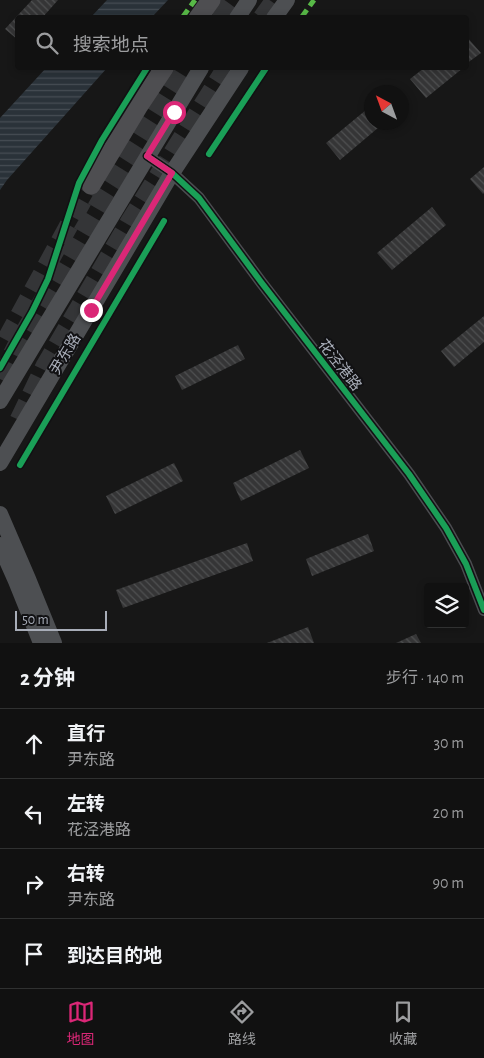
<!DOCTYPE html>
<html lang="zh">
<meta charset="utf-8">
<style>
:root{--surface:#111;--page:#1e1f1f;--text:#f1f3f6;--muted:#9c9d9f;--line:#303131;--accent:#db2777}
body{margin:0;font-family:"Alegreya Sans","Noto Sans SC",sans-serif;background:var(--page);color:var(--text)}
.controls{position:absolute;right:15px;bottom:15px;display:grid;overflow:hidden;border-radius:5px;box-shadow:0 2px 8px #0003}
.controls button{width:45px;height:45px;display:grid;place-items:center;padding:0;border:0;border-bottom:1px solid var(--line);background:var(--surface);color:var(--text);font:25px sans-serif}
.compass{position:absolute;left:364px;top:85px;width:45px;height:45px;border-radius:50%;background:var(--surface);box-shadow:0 2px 8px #0003;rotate:319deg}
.scale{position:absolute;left:15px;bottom:12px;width:92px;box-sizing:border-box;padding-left:5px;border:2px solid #a8adb8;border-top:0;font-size:14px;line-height:18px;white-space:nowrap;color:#a8adb8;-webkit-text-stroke:4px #111113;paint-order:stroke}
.stop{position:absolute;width:15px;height:15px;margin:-11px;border:4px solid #db2777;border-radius:50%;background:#fff}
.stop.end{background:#db2777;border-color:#fff;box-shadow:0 1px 5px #0008}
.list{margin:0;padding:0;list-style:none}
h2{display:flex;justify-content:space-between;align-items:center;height:65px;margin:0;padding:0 20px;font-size:21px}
h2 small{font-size:16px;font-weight:400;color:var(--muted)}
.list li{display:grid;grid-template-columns:32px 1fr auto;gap:15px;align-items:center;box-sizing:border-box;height:70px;padding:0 20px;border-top:1px solid var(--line)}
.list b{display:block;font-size:19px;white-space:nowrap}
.list p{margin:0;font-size:16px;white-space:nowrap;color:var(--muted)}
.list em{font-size:16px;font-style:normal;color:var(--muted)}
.icon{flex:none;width:28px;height:28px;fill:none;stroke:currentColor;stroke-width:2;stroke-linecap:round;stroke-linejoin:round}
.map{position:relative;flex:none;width:484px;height:643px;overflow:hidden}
.search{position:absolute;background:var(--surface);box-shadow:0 2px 8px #0003;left:15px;right:15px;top:15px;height:55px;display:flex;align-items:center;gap:12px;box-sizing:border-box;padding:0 18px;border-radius:5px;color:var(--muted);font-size:19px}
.sheet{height:345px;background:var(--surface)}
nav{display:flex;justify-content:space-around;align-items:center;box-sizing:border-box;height:70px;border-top:1px solid var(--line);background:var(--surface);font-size:14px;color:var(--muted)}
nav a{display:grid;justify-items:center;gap:2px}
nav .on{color:var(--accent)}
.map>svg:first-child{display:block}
.water{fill:url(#water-rules)}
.building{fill:url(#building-back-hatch)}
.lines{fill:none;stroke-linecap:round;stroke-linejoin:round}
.highway-tunnel{stroke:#343537;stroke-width:19;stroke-dasharray:19 9;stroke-linecap:butt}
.minor{stroke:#4b4c50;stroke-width:12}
.major{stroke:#4d4f52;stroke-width:16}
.highway{stroke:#4e4e51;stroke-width:19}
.quiet{stroke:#58b947;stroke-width:5;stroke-dasharray:10 5;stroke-linecap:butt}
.cycleway-casing{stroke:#111113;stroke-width:9}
.cycleway{stroke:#1a9f57;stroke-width:6}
.route{stroke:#db2777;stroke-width:6}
.labels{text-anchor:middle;stroke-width:4;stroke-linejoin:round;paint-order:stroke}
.street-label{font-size:15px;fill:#a8adb8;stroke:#111113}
</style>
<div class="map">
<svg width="484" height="643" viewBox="0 0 484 643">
<defs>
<pattern id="water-rules" width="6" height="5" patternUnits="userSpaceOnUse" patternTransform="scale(1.25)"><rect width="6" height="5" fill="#2a3239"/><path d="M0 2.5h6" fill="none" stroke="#464d54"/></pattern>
<pattern id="building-back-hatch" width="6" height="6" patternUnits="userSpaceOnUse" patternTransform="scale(1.25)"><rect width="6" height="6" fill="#353536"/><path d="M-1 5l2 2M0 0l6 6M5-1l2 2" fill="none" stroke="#4f5051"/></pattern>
</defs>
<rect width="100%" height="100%" fill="#171717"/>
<path class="water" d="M107,0H168L152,17H91Z
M46,68H107L7,180L0,190V118Z"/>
<path class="building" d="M32,0H58L42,18H18V40L5,29Z
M466,36L481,53L466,64Z
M424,68H463L426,98L410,79Z
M372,105V122H385L340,160L326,143Z
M484,167V193L483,194L470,179Z
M432,207L446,225L392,270L377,253Z
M484,316V342L454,367L441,351Z
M238,345L245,359L182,390L175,376Z
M300,450L309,468L241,501L233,483Z
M174,463L183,481L115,514L106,496Z
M368,534L374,551L312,576L306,559Z
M247,543L253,561L123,608L116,590Z
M308,627L314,643H267Z
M416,634L421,643H396Z"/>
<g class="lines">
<path class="highway-tunnel" d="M217,18L230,0
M262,18L275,0
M6,340L91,185
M0,379L16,347L104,195L184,68
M19,420L45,366L130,221L226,68"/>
<path class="minor" d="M147,156L172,173L199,198L261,282L409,474L446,528L466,564L484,610"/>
<path class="major" d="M237,18L249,0
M274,18L287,0
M0,401L201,68
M0,463L172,173L241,68
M0,514L28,579L54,643
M0,545L16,581L41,643"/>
<path class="highway" d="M198,18L211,0
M91,185L138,107L164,68"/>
<path class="quiet" d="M182,18L195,0
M301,18L314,0"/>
<defs>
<path id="cycleway" d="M209,154L266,68
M147,156L172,173L199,198L261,282L409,474L446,528L466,564L484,610
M0,368L32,312L48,279L79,183L102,140L147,68
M20,465L164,221"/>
</defs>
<use href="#cycleway" class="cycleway-casing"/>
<use href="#cycleway" class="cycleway"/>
</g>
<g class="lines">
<path class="route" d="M91,310L172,173L147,156L174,112"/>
</g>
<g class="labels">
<g class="street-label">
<text transform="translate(65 354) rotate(-59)" y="5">尹东路</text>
<text transform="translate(340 365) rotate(52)" y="5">花泾港路</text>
</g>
</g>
</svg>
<div class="controls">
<button><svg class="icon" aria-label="layers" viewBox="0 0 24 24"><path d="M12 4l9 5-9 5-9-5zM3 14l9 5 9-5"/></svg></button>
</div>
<svg class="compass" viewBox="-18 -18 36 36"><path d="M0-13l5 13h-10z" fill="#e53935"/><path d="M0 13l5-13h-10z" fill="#9c9d9f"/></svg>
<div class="scale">50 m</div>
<div class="stop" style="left:174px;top:112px"></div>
<div class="stop end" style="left:91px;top:310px"></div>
<div class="search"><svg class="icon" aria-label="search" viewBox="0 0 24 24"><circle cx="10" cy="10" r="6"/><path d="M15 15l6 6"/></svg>搜索地点</div>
</div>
<section class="sheet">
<h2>2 分钟<small>步行 · 140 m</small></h2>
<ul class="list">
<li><svg class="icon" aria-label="ahead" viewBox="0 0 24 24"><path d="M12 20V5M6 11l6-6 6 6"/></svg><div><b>直行</b><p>尹东路</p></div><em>30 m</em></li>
<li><svg class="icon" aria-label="left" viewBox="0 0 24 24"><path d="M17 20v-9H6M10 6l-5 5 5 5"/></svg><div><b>左转</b><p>花泾港路</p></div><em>20 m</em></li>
<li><svg class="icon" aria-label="right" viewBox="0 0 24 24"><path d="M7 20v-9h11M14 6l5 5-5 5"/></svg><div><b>右转</b><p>尹东路</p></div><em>90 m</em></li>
<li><svg class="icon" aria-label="arrive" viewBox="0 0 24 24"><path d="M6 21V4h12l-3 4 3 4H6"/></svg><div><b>到达目的地</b></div></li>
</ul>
</section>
<nav>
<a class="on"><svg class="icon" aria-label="map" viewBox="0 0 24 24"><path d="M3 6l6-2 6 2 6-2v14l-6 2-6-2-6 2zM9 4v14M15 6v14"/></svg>地图</a>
<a><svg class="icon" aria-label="directions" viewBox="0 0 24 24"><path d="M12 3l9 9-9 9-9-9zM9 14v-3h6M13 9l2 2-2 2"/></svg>路线</a>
<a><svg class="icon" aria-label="saved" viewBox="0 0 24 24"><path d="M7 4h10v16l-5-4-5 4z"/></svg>收藏</a>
</nav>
